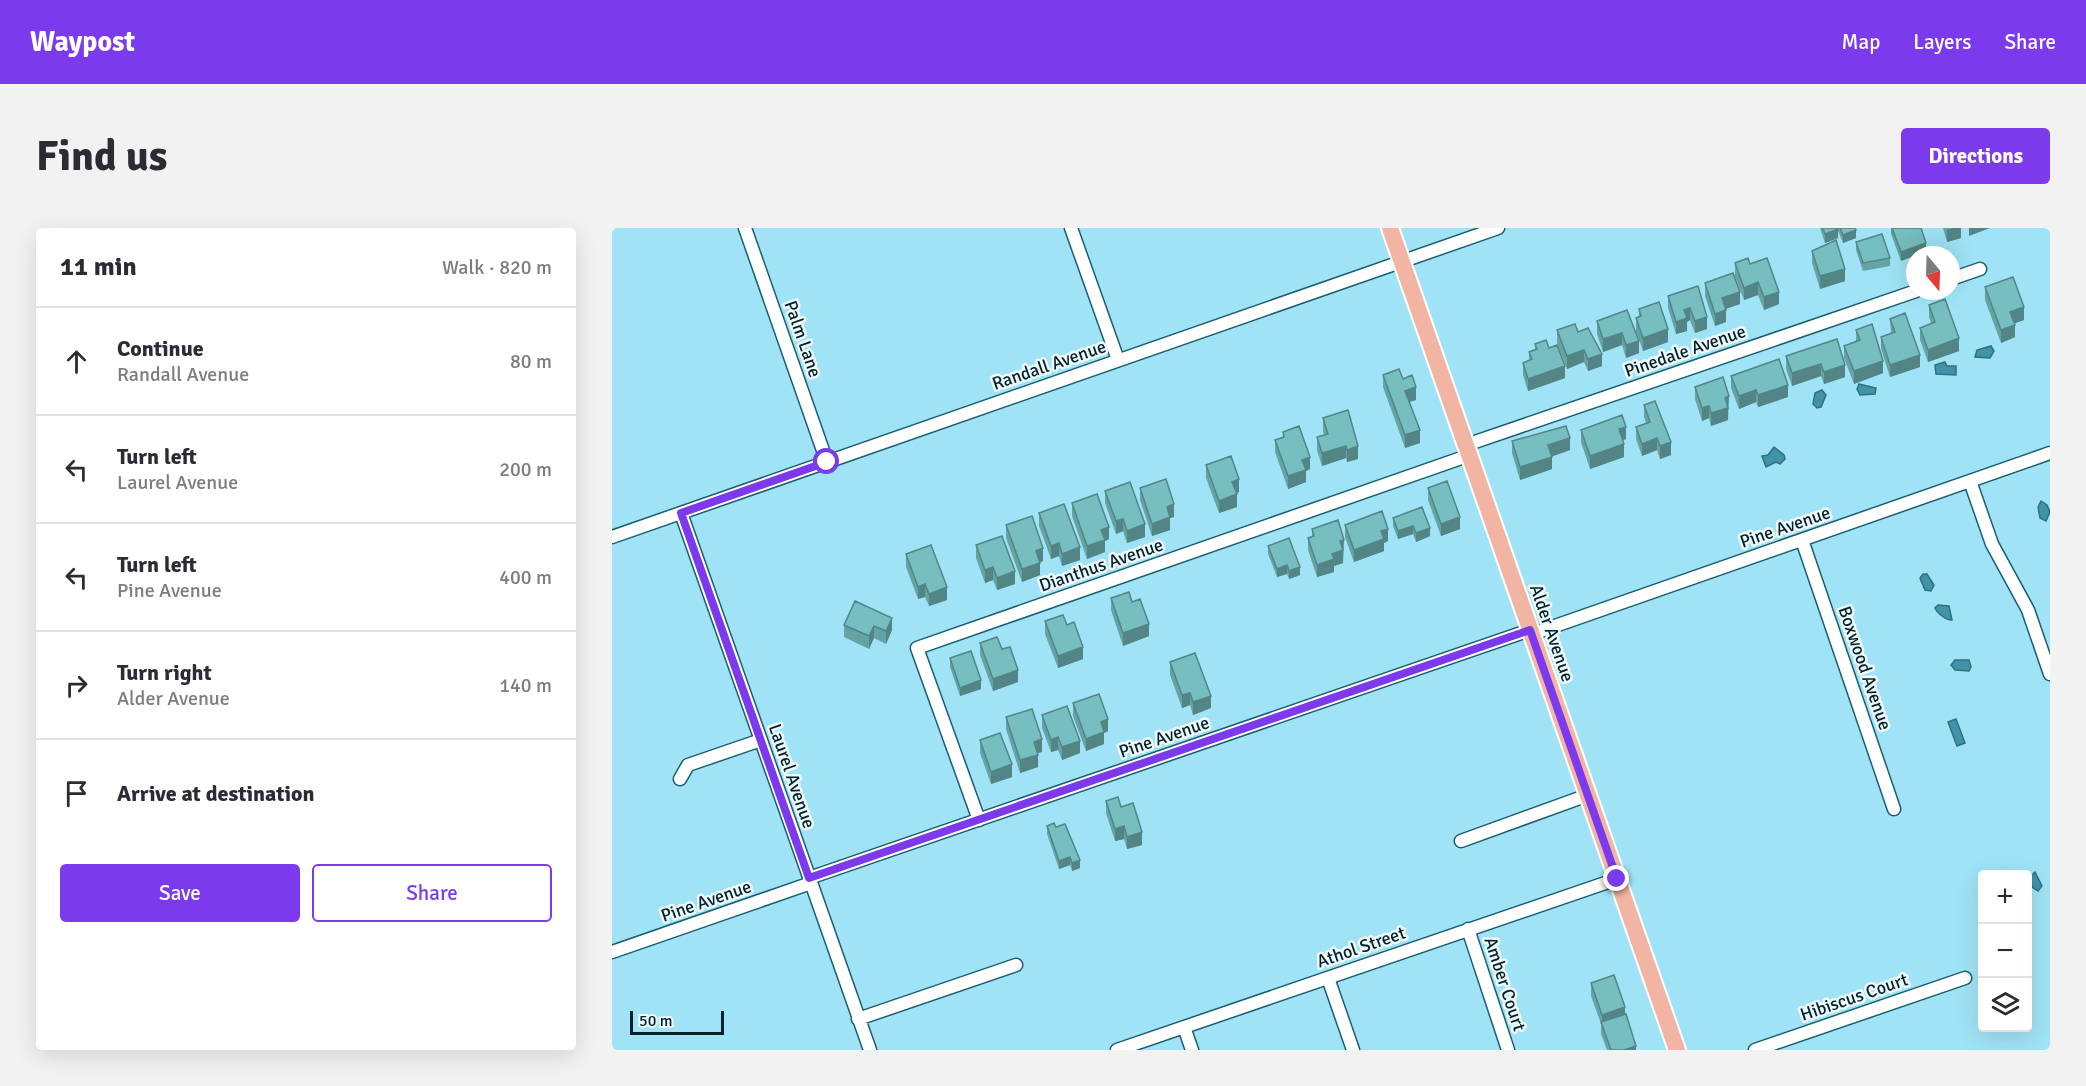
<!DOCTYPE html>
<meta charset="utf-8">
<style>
:root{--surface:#fff;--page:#f2f2f3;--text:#2b2b33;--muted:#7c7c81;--line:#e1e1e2;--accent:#7c3aed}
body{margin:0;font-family:Signika,sans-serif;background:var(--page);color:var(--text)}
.controls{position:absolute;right:18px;bottom:18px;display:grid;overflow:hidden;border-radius:6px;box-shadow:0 6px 24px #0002}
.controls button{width:54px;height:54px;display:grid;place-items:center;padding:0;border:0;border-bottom:2px solid var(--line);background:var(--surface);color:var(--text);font:30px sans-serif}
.compass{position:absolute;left:1294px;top:18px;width:54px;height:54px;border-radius:50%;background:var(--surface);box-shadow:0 6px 24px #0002;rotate:161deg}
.scale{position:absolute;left:18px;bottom:15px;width:94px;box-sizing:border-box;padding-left:6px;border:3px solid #042128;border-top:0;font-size:16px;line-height:21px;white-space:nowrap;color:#042128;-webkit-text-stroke:4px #eefafe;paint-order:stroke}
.stop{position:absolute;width:18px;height:18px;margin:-14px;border:4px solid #7c3aed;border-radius:50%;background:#fff}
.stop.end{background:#7c3aed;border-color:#fff;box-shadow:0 2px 6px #0008}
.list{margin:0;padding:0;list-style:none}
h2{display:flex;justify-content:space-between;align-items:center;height:78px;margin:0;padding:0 24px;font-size:26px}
h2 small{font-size:20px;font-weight:400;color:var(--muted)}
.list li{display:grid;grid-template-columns:39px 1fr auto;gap:18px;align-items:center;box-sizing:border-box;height:108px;padding:0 24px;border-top:2px solid var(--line)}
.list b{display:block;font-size:22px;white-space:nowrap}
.list p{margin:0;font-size:20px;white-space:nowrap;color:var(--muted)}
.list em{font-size:20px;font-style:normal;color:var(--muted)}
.actions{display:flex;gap:12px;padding:18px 24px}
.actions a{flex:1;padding:14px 0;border:2px solid var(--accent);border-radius:6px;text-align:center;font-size:21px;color:var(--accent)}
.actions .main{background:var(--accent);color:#fff}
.icon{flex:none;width:33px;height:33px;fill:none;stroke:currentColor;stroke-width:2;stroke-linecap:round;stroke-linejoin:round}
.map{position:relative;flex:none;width:1438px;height:822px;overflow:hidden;border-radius:6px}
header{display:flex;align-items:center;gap:36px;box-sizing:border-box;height:84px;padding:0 30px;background:var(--accent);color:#fff}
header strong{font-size:28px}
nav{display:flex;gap:33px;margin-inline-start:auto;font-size:21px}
.intro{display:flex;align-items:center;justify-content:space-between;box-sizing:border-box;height:144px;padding:0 36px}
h1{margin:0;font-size:42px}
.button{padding:15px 27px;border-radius:6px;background:var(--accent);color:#fff;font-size:21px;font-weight:700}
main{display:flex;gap:36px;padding:0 36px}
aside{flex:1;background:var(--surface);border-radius:6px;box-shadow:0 6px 24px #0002}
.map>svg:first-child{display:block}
.water{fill:#4193a8;stroke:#2f7182;stroke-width:1.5}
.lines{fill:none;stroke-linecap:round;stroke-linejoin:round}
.minor-casing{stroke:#185f70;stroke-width:15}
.major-casing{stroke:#fff;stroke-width:20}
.minor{stroke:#fff;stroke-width:12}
.major{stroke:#f2b5a3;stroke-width:16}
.wall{fill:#65a3a4}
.shaded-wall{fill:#538586}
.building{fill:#76bebf;stroke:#538586;stroke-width:1.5}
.route{stroke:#7c3aed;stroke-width:8}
.labels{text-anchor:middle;stroke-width:5;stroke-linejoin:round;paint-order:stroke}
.street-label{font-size:18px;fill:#042128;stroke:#eefafe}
</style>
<header>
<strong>Waypost</strong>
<nav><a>Map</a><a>Layers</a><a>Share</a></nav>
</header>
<div class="intro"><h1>Find us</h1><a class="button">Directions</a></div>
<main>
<aside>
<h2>11 min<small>Walk · 820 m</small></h2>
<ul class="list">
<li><svg class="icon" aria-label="ahead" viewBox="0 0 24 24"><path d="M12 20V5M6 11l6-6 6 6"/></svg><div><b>Continue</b><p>Randall Avenue</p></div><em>80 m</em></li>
<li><svg class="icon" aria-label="left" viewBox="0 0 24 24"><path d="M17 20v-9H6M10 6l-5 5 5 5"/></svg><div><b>Turn left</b><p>Laurel Avenue</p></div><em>200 m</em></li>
<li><svg class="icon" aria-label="left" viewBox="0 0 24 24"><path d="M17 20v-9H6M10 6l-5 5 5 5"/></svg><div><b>Turn left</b><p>Pine Avenue</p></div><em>400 m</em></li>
<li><svg class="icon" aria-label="right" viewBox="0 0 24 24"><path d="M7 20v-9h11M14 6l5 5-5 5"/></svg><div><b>Turn right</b><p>Alder Avenue</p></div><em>140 m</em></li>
<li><svg class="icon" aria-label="arrive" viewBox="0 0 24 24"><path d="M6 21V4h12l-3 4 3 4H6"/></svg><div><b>Arrive at destination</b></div></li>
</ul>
<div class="actions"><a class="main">Save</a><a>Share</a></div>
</aside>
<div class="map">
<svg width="1438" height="822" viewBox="0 0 1438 822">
<rect width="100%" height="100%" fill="#a0e3f6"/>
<path class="water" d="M1379,118L1382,123L1378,130L1363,129L1365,122Z
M1333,134L1335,138H1344V147L1324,146L1323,137Z
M1247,156L1264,160L1263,166L1248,167L1245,161Z
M1210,162L1214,167L1209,179L1205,180L1201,176L1203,165Z
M1162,219L1172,227L1173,231L1168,236L1164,234L1154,239L1150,228L1156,227Z
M1429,273L1435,277L1438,284L1434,293L1428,290L1426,279Z
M1311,346H1315L1322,357L1319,363L1313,362L1308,350Z
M1326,377L1337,378L1340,392C1335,393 1325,385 1323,380Z
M1343,432H1357L1359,439L1357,443L1343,442L1339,437Z
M1344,491L1353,515L1345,518L1336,494Z
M1423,644L1430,658L1426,663L1420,659L1418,649Z"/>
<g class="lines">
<defs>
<path id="minor" d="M133,0L215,234
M459,0L506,132
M1339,51L1368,41
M854,217L1304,63
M1358,253L1380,316L1416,382L1438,446
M69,285L258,822
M0,309L886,0
M1190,312L1282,581
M920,406L1438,225
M68,551L76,537L149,512
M367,592L305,420L858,227
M849,613L976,567
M197,650L918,402
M856,701L896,822
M0,724L199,655
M716,750L741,822
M246,791L404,737
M572,799L580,822
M505,822L1005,651
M1143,822L1353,750"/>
<path id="major" d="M778,0L1065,822"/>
</defs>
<use href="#minor" class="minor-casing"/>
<use href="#major" class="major-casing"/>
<use href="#minor" class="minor"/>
<use href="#major" class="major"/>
</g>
<path class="wall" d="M1208,0H1243L1244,10L1231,15L1226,3V10L1213,15Z
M1279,0H1309L1314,23L1289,33L1279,6Z
M1331,0H1349V10L1335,14Z
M1244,14L1278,30V38L1251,43L1244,22Z
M1200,23L1233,53L1208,61L1200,35Z
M1123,35L1138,36L1167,76L1152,82L1146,67L1132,72L1123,48Z
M1093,55L1128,76L1114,81V94L1103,98L1093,68Z
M1086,58L1095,101L1083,105L1078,92L1075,94V103L1064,106L1056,80V68Z
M1373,59L1412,92L1402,95L1403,109L1389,115L1373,72Z
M1317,77L1347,123L1316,134L1308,112V100L1319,95L1317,89Z
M1027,81L1056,114L1031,123L1024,103V90L1027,89Z
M1015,82L1027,125L1014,130L1010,117L991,124L985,106V93Z
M1278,91L1308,139L1278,149L1269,121V109L1279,105Z
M945,102L966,104L990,138L976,143L972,134L955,141L945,115Z
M1244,102L1271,145L1242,156L1232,130V118L1244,114Z
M1225,111L1233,149L1212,156L1209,148L1180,158L1174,141V128Z
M923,116L937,120L953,150L916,163L911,147V135L917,132V124L923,122Z
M771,147L791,151L804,172L797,174L808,215L793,220L771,159Z
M1119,148L1176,169L1146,179L1144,174L1127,181L1119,160Z
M1083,159L1117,181H1116V192L1099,198L1097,190L1090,193L1083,171Z
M1032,177L1059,227L1048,231L1045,222L1030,228L1024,211V199L1034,195L1032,189Z
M711,190L746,231L735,234L734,230L710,238L705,222V209L712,207L711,203Z
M969,202L1014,211L1011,212L1012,229L978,241L969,214Z
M671,204L698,241L694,243V254L676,261L663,224V212L671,209Z
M900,213L958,222L939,228L940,241L908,252L900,225Z
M594,237L627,264L624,265L625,279L607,285L594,250Z
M528,260L562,289L558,290V302L540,308L528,272Z
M816,260L848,301L829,308L816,272Z
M493,263L533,309L515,315L511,303L504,306L493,275Z
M460,275L497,311L493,313V324L475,331L460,288Z
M810,279L818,308L804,314L801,306L786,311L781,298V290Z
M427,285L468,332L450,338L447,328L439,331L427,298Z
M394,297L431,333L428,334V347L410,354L394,310Z
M733,297L776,313L772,315V323L742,334L733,309Z
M700,301L732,325H731V335L722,338V344L705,349L696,322V310L700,309Z
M364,317L403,356L385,362L381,352L373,355L364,330Z
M656,318L688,347L677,351L675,346L665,349L656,326Z
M294,326L335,372L317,378L313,369L306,371L294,339Z
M499,370L537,408L511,418L499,382Z
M243,373L280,402L274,416L262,410L257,421L232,409V397Z
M433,393L455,397L471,431L446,440L433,406Z
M368,415L390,421L406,454L381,463L368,427Z
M338,430L369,461L348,468L338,439Z
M558,434L599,480L581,487L578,477L570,480L558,447Z
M461,475L496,503L492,505V516L474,523L461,488Z
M430,487L468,525L450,532L446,522L439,524L430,500Z
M394,489L430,524L426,525V539L408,545L394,501Z
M368,512L400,549L379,556L368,525Z
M494,573L509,579L530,617L515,621L512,611L503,613L494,585Z
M435,598L444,599L468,640L460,643L458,637L447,641L435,606Z
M979,755L1013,786L1024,822H995L989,806V796L979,768Z"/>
<path class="shaded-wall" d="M1341,0H1349V10L1335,14V2Z
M1357,0H1378L1357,8Z
M1226,1V10L1213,15V6Z
M1244,2V10L1231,15V7Z
M1314,15V23L1289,33V24Z
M1233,41V53L1208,61V48Z
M1146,54V67L1132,72V60Z
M1128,64V76L1110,82V70Z
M1167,64V76L1152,82V69Z
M1412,79V92L1398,97V84Z
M1078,80V92L1075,94V103L1064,106V94L1072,82Z
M1114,82V94L1103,98V86Z
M1095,89V101L1083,105V93Z
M1403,97V109L1389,115V102Z
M1056,101V114L1031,123V110Z
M1010,105V117L991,124V111Z
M1347,110V123L1316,134V122Z
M1027,113V125L1014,130V117Z
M972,122V134L955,141V128Z
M990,126V138L976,143V131Z
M1308,127V139L1278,149V137Z
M1271,133V145L1242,156V143Z
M1209,136V148L1180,158V145Z
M1233,137V149L1212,156V144Z
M953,138V150L916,163V151Z
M1176,157V169L1146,179V167Z
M804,159V172L793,175V163Z
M1144,162V174L1127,181V168Z
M1117,168L1116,192L1099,198V185L1113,170Z
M1097,178V190L1090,193V180Z
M1014,199V211L1007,214V201Z
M808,202V215L793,220V207Z
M958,210V222L936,230V217Z
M1045,210V222L1030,228V216Z
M1059,214V227L1048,231V218Z
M1012,216V229L978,241V228Z
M734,218V230L710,238V225Z
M746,218V231L735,234V222Z
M698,229V241L694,243V254L676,261V248L690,232Z
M940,229V241L908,252V239Z
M627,251V264L620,267V254Z
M625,266V279L607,285V273Z
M562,276V289L558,290V302L540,308V296L555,279Z
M848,289V301L829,308V296Z
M511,291V303L504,306V293Z
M533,296V309L515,315V303Z
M801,298V306L786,311V303Z
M497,299V311L493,313V324L475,331V318L489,302Z
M818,300V308L804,314V305Z
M776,301V313L772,315V323L742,334V322L769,303Z
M732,312L731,335L722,338V344L705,349V337L728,313Z
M447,315V328L439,331V318Z
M468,319V332L450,338V326Z
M431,320V333L424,336V323Z
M428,335V347L410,354V341Z
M675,337V346L665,349V341Z
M381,339V352L373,355V342Z
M688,339V347L677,351V343Z
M403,343V356L385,362V350Z
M313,356V369L306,371V359Z
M335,359V372L317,378V366Z
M280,390V402L274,416V403Z
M537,396V408L511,418V405Z
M262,398V410L257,421V408Z
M471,419V431L446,440V428Z
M406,442V454L381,463V451Z
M369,452V461L348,468V460Z
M578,465V477L570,480V467Z
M599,468V480L581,487V474Z
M496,491V503L492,505V516L474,523V511L489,494Z
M446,509V522L439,524V512Z
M430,511V524L422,526V514Z
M468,513V525L450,532V519Z
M426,527V539L408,545V532Z
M400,536V549L379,556V544Z
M512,598V611L503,613V601Z
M530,604V617L515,621V609Z
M458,629V637L447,641V633Z
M468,632V640L460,643V635Z
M1013,779V791L990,796V787Z
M1024,818V822H1012Z"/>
<path class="building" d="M1211,0H1226V1L1213,6Z
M1228,0H1243L1244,2L1231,7Z
M1280,0H1309L1314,15L1289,24Z
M1270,6L1278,30L1251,35L1244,14Z
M1224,12L1233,41L1208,48L1200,23Z
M1136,30L1138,36L1155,30L1167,64L1152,69L1146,54L1132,60L1123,35Z
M1121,45L1128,64L1110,70L1114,82L1103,86L1093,55Z
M1401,49L1412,79L1398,84L1403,97L1389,102L1373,59Z
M1086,58L1095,89L1083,93L1078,80L1072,82L1075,90L1064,94L1056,68Z
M1333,71L1347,110L1316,122L1308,100L1323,94L1317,77Z
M1047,74L1056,101L1031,110L1024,90L1029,88L1027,81Z
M1015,82L1027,113L1014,117L1010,105L991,111L985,93Z
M1293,85L1308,127L1278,137L1269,109L1283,104L1278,91Z
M963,96L966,104L976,100L990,126L976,131L972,122L955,128L945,102Z
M1260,96L1271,133L1242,143L1232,118L1248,112L1244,102Z
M1225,111L1233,137L1212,144L1209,136L1180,145L1174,128Z
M934,112L937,120L945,117L953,138L916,151L911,135L920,131L917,124L925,121L923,116Z
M1167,131L1176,157L1146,167L1144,162L1127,168L1119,148Z
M787,141L791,151L800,147L804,159L793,163L808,202L793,207L771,147Z
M1111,149L1117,168L1113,170L1116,180L1099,185L1097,178L1090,180L1083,159Z
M1043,173L1059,214L1048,218L1045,210L1030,216L1024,199L1038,194L1032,177Z
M736,182L746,218L735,222L734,218L710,225L705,209L716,206L711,190Z
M1010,187L1014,199L1007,201L1012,216L978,228L969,202Z
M687,198L698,229L690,232L694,242L676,248L663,212L672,209L671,204Z
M954,198L958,210L936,217L940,229L908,239L900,213Z
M619,228L627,251L620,254L625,266L607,273L594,237Z
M554,251L562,276L555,279L558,289L540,296L528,260Z
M835,253L848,289L829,296L816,260Z
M518,254L533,296L515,303L511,291L504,293L493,263Z
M485,266L497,299L489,302L493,312L475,318L460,275Z
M452,276L468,319L450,326L447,315L439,318L427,285Z
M810,279L818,300L804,305L801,298L786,303L781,290Z
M770,283L776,301L769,303L772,311L742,322L733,297Z
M420,288L431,320L424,323L428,335L410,341L394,297Z
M726,292L732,312L728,313L731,322L720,326L722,331L705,337L696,310L702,308L700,301Z
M390,308L403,343L385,350L381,339L373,342L364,317Z
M677,310L688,339L677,343L675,337L665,341L656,318Z
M319,317L335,359L317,366L313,356L306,359L294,326Z
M517,364L520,374L528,371L537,396L511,405L499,370Z
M243,373L280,390L274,403L262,398L257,408L232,397Z
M451,387L455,397L462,394L471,419L446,428L433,393Z
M385,409L390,421L398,419L406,442L381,451L368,415Z
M359,423L369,452L348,460L338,430Z
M583,425L599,468L581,474L578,465L570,467L558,434Z
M487,466L496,491L489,494L492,504L474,511L461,475Z
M455,478L468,513L450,519L446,509L439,512L430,487Z
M420,481L430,511L422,514L426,527L408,532L394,489Z
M388,505L400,536L379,544L368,512Z
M506,569L509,579L521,575L530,604L515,609L512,598L503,601L494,573Z
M442,595L444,599L453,596L468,632L460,635L458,629L447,633L435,598Z
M1002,747L1013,779L990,787L979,755Z
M1014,786L1024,818L1012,822H999L989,794Z"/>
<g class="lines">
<path class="route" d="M215,234L69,285L197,650L918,402L1005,651"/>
</g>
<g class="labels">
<g class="street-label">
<text transform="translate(191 111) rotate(71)" y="6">Palm Lane</text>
<text transform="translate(1073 123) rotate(-19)" y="6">Pinedale Avenue</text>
<text transform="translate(437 137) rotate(-19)" y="6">Randall Avenue</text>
<text transform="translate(1173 299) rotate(-19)" y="6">Pine Avenue</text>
<text transform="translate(489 337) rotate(-19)" y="6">Dianthus Avenue</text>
<text transform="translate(940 405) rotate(71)" y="6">Alder Avenue</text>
<text transform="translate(1253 440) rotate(71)" y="6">Boxwood Avenue</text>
<text transform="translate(552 509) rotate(-19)" y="6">Pine Avenue</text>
<text transform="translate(180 548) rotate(71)" y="6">Laurel Avenue</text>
<text transform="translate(94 673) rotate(-19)" y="6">Pine Avenue</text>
<text transform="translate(749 719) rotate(-19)" y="6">Athol Street</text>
<text transform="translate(893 756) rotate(72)" y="6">Amber Court</text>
<text transform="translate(1242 769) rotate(-19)" y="6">Hibiscus Court</text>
</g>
</g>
</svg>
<div class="controls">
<button>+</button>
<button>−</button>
<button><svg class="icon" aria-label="layers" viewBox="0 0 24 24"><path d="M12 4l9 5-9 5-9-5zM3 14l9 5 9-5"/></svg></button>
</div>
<svg class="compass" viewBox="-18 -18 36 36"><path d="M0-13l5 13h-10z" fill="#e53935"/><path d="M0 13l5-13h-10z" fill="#7c7c81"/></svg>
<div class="scale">50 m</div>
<div class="stop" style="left:215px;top:234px"></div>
<div class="stop end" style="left:1005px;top:651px"></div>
</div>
</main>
